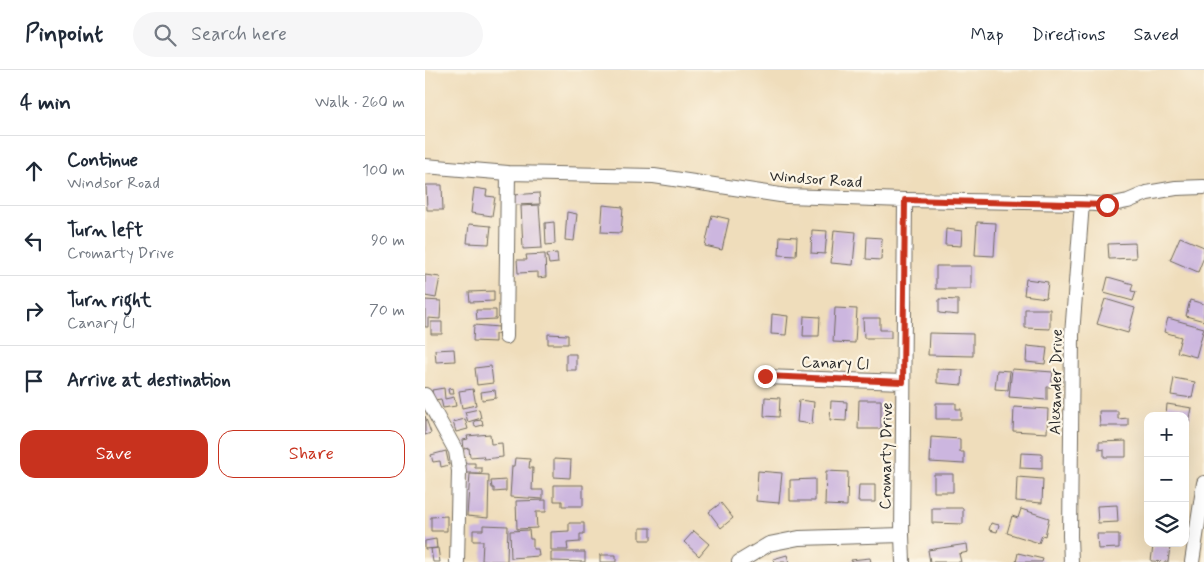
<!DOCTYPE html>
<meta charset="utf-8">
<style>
:root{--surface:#fff;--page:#f6f6f7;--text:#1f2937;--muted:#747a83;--line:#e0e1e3;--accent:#c8321e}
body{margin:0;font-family:Mynerve,sans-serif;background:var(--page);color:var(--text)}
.controls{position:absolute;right:15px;bottom:15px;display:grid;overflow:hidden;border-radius:10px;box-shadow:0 5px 20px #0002}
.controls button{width:45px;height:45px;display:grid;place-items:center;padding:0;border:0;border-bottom:1px solid var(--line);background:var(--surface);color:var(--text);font:25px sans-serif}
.stop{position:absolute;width:15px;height:15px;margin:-11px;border:4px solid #c8321e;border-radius:50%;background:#fff}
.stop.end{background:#c8321e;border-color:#fff;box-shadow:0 1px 5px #0008}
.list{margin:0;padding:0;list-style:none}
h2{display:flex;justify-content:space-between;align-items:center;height:65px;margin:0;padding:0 20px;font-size:21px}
h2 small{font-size:16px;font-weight:400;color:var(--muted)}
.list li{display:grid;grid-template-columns:32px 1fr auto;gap:15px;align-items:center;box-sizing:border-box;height:70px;padding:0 20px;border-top:1px solid var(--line)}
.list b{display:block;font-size:19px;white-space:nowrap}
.list p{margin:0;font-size:16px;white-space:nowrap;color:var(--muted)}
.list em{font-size:16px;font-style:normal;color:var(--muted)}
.actions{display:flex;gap:10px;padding:15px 20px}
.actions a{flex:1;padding:11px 0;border:1px solid var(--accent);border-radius:15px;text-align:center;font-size:18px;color:var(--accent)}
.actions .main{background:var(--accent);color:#fff}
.icon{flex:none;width:28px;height:28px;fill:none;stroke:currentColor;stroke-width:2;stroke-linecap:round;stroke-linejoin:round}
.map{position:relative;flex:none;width:779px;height:492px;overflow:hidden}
header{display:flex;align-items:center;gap:30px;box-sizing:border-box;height:70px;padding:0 25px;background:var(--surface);border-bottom:1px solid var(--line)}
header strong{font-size:24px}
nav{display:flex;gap:28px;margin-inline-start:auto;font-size:18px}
.search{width:350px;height:45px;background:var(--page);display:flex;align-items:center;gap:12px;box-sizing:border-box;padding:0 18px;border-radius:28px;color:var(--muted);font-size:19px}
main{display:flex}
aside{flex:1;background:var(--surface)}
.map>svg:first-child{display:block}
.building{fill:#ccb6df}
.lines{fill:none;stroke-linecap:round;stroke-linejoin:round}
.minor-casing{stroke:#70695d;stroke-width:16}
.minor{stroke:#fff;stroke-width:14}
.route{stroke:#c8321e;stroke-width:6}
.labels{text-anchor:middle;stroke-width:4.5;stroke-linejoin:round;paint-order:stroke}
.street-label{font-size:16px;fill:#2b2b2b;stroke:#fcf5e5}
</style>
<header>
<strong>Pinpoint</strong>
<div class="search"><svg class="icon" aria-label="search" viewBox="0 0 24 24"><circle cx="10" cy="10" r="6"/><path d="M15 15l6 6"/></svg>Search here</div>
<nav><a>Map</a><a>Directions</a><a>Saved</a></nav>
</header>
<main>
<aside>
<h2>4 min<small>Walk · 260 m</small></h2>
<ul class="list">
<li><svg class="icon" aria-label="ahead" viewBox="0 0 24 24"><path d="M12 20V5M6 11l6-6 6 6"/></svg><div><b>Continue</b><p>Windsor Road</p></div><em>100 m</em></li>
<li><svg class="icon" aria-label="left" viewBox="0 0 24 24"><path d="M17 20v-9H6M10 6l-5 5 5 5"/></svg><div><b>Turn left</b><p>Cromarty Drive</p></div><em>90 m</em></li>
<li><svg class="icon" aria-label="right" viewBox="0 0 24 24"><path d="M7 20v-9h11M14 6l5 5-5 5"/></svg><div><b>Turn right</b><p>Canary Cl</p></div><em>70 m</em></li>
<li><svg class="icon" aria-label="arrive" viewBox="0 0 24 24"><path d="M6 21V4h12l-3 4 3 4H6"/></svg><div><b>Arrive at destination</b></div></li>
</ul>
<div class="actions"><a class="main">Save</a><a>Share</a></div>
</aside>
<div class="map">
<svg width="779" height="492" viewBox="0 0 779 492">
<rect width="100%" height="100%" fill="#fcf5e5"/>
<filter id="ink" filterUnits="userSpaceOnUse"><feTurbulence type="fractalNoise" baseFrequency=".02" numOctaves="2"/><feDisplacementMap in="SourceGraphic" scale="10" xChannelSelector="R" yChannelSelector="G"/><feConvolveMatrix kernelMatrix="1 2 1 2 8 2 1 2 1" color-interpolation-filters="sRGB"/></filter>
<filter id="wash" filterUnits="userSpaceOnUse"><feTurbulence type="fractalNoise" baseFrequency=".0096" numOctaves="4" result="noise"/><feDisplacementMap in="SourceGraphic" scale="20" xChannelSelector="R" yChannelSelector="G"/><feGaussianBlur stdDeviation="1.12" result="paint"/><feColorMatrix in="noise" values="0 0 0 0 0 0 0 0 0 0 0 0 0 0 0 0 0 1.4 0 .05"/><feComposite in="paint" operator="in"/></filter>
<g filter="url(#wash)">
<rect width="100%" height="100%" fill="#efddbb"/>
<g id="blocks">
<path class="building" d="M1,115H17L18,140H2Z
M49,118L62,120L61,126L70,127L67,146L46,143Z
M114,123L115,134L90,135L89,125Z
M114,135L117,178L98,179L96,136Z
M178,135L198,137L196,163L176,162Z
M142,142L152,144L149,171L140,170Z
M287,145L304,149L297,180L280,176Z
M129,152L130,174L121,175L120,153Z
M552,152L571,153L569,186L550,185Z
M44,154L66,156L64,174L42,173Z
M521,159L537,161L536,176L520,175Z
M387,160L402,161L400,184L386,183Z
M409,160L431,162L428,195L406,193Z
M355,166L372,167L371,186L354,185Z
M442,167L457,168L456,190L441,189Z
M755,167L779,177V187L773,202L745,190Z
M710,173L711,188L684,189L683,174Z
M132,183L133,193L124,194L122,184Z
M120,184L121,207L113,208V202L93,203L92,190H102L101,185Z
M511,196H546V219H511Z
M0,205L15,207L11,228L0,226Z
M683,207L708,214L706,221L711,222L708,231L679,223Z
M601,209L623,212L621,228L599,225Z
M69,221V231L45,232L44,222Z
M514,229L533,230V245L514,243Z
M680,229L710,238L703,263L672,254Z
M0,230L16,231L15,249L3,248V257H0Z
M765,230L779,234V251L761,246Z
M410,238L432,239L430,273L408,272Z
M600,239H625V259L600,258Z
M51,240H71V249L52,250Z
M347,244L363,246L361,265L346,264Z
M379,246L395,247L394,266H378Z
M438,248H455V260H466V268H439Z
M743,248L779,258L771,287L752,282L756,267L739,262Z
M6,252H17V264H6Z
M49,255L74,257L73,264H70V272L48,271Z
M504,263L548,264V286L503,285Z
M123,264L143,265V274H123Z
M602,276L622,278L620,294L601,292Z
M29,279L30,291L11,292L10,280Z
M141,284H151V300H141Z
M66,296L68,313L52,315L50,298Z
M512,299L538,300L537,315L512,313Z
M587,299L628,302L626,317H622V330L584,327Z
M572,300L585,301L583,320L570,319Z
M749,308L770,312L767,328L746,325Z
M19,318L20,329L29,327L31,336L18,338L16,329L9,330L7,320Z
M28,318L29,324H24L23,319Z
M48,319L51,335L37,338L34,321Z
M70,320L71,328L57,330L56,322Z
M340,327L355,328L354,347L339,346Z
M374,330L389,332L387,354L372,352Z
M434,330H456V359H433Z
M406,331L422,332L421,351L405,350Z
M511,333H531V339H536V349H511Z
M742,334L767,338L764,353L760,352V346H741Z
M589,337L623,339L622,363L588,361Z
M54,339L56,348L43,352L40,342Z
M674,341H693V349L703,348V356H675Z
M0,346L6,363L0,365Z
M40,349L43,359L31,362L28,352Z
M57,350L58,355L50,357L49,351Z
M65,364L66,374L77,373L78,387L59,389L58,386L45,387L44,378L39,379L38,370L43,369L42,366Z
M506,367L535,369V382H539V394L505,392Z
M701,371V387H679V379L674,380V372Z
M21,381L24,395L16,397L15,391L8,392L6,385Z
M596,383L617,384V399L595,398Z
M90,388L105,389L104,398H108L107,420H118V429L85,427L87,396H89Z
M129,389L146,390L145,408L129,407Z
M37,393H50V398H57V403H37Z
M333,401L357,403L354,433L331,431Z
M401,401L423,402L422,436L400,435Z
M45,404L64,405L63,448L42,446Z
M509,404H528V422H509Z
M592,407L618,409L617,433L591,431Z
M390,409V431H365V410Z
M81,410V421L69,422V418H67L66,411Z
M129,415H158V436H137V431H129Z
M434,415H450V432H433Z
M121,430V442H111L112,458L92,459L91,431Z
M296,433L308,448L296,458L284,442Z
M692,435L693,452L673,453L672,436Z
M507,438H538V454L507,453Z
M596,439L624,448L620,466L617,465L614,473L582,463L587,446L593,448Z
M22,446V461H6V447Z
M144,453H159V464H155V472L142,473L143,480H126V462L144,461Z
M566,453L574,455L572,462L564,460Z
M58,455L83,456L82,491H57L58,471H48V460H58Z
M215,458H226V470H215Z
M104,460L105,469H108V479H113L114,486L86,488L85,461Z
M269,461L284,474L274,486L259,472Z
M672,464H694V478L673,479Z
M11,469L12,478L0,479V471Z
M542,474L543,482L534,484L536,492H505L503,480Z
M728,476L745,477L743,492L726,491Z
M13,478L15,492H8L6,479Z
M126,482H160V492L126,491Z
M593,483L618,489L617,492H591Z
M175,485H191V492H175Z
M362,485L364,492H349L348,489Z
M445,488L446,492H427L426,490Z"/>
</g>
</g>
<g filter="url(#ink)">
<use href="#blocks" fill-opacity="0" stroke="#70695d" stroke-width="1"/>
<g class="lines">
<defs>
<path id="minor" d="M0,96L83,103L229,106L362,126L480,130L657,133L683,135L703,131L722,123L751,118L779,117
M81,267L83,103
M340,307L478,312
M0,325L31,381L34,401L32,492
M314,492L344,474L374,468L477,465
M478,492L477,465L480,130
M646,492L645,466L647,265L657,133
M767,492L779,413"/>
</defs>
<use href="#minor" class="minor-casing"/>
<use href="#minor" class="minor"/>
</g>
</g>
<g class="lines" filter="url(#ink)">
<path class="route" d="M340,306L478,312L480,130L682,135"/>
</g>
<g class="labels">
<g class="street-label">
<text transform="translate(391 108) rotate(4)" y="6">Windsor Road</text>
<text transform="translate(410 292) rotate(2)" y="6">Canary Cl</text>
<text transform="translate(630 312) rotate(-89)" y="6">Alexander Drive</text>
<text transform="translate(460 386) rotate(-89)" y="6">Cromarty Drive</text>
</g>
</g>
</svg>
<div class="controls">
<button>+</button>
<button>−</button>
<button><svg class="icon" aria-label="layers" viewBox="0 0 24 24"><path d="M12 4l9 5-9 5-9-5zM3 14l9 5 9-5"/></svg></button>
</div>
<div class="stop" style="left:682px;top:135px"></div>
<div class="stop end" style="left:340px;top:306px"></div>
</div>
</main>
